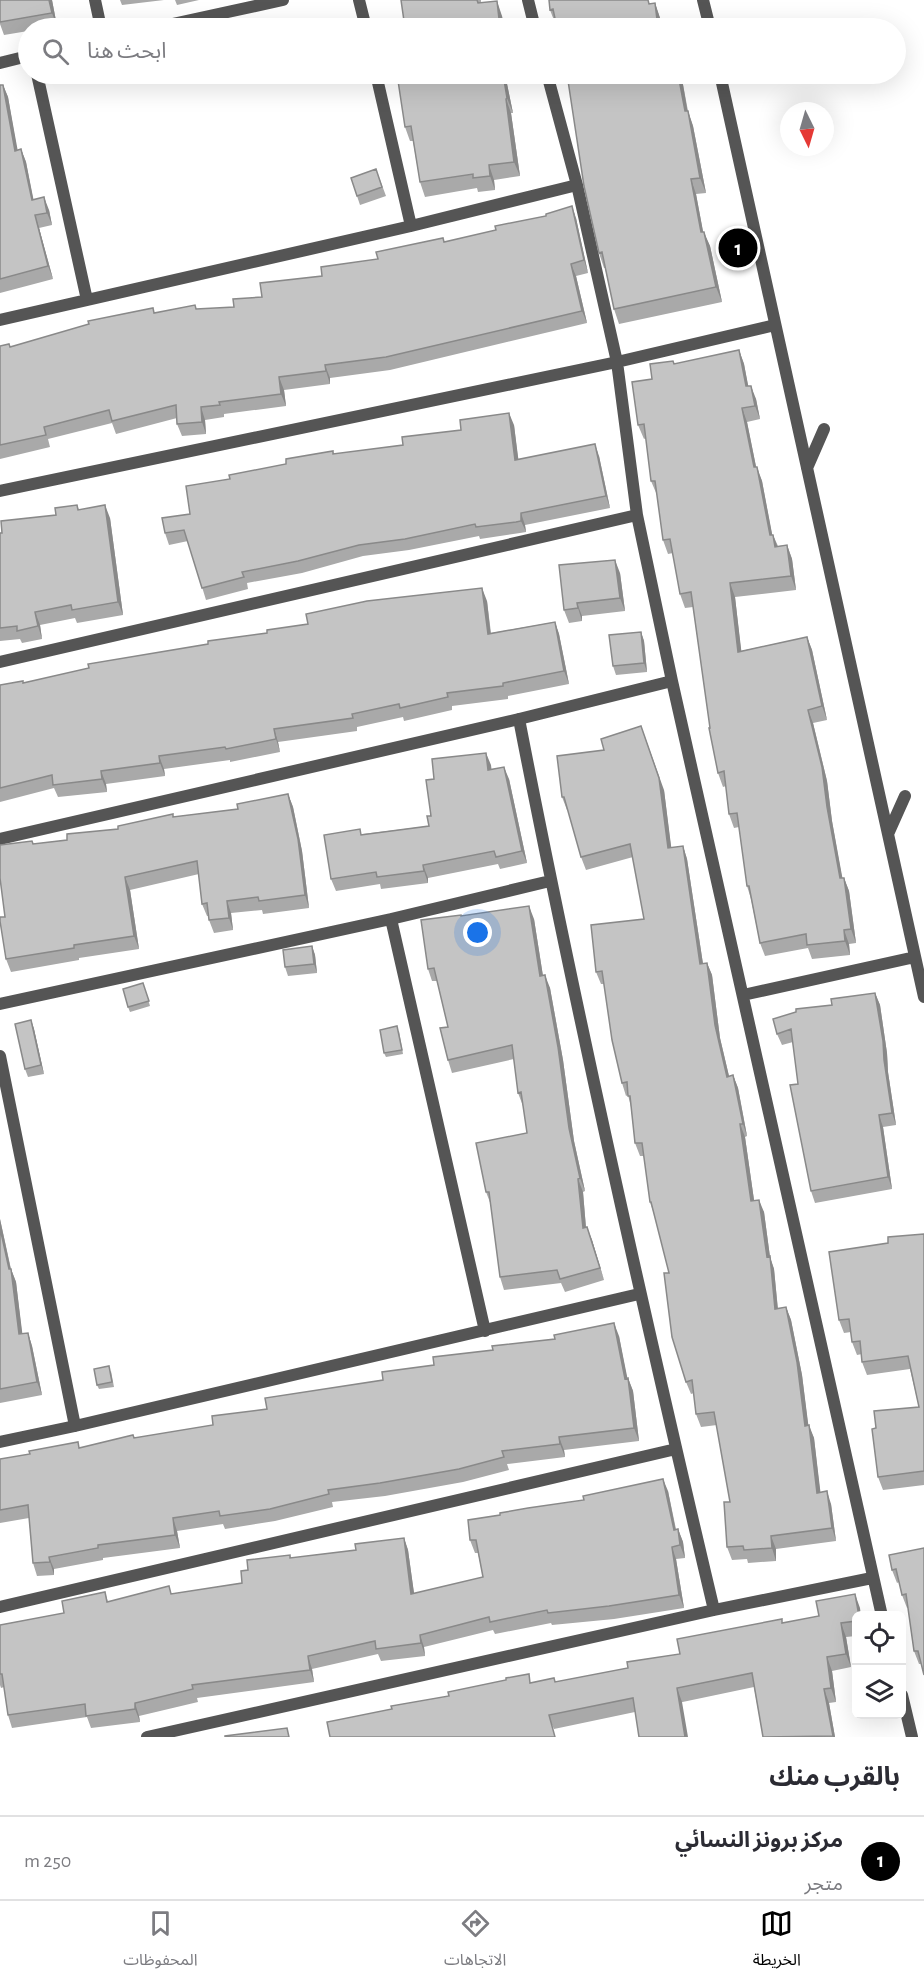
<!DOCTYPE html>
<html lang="ar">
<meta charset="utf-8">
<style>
:root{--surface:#fff;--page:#f2f2f3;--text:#2b2b33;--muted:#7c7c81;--line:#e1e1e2;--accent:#000}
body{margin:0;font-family:"Alegreya Sans","Noto Sans Arabic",sans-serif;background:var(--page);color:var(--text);direction:rtl}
.controls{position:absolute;right:18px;bottom:18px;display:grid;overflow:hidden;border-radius:9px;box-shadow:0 6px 24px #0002}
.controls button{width:54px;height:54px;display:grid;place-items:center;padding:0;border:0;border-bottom:2px solid var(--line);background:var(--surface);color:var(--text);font:30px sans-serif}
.compass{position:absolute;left:780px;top:102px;width:54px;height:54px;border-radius:50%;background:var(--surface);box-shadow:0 6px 24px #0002;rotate:175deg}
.you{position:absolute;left:478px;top:933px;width:21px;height:21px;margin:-15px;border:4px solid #fff;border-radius:50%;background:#1a73e8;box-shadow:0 0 0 9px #1a73e833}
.badge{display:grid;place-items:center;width:39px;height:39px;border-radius:50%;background:var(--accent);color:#fff;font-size:20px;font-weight:700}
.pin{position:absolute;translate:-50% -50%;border:3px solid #fff;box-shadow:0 2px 6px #0006}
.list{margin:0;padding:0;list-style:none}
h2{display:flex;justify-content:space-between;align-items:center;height:78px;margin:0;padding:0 24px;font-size:26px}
h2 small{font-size:20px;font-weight:400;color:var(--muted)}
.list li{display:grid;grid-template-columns:39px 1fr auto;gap:18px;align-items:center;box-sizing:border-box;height:84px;padding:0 24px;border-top:2px solid var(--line)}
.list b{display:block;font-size:22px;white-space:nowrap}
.list p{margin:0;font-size:20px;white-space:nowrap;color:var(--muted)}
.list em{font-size:20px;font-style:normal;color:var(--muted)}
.icon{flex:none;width:33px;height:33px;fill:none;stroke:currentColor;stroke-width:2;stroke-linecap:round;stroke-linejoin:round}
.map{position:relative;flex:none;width:924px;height:1737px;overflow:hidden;direction:ltr}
.search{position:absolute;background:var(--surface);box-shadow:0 6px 24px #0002;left:18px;right:18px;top:18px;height:66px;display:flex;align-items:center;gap:15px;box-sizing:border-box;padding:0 21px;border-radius:33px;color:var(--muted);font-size:22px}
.sheet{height:162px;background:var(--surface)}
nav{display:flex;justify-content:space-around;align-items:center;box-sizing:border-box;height:84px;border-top:2px solid var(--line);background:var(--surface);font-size:16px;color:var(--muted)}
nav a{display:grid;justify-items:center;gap:3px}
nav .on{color:var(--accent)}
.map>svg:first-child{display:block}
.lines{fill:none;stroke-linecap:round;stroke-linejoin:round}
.minor{stroke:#555;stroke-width:12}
.wall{fill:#a9a9a9}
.shaded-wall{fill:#898989}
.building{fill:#c4c4c4;stroke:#898989;stroke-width:1.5}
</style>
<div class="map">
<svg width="924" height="1737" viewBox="0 0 924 1737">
<rect width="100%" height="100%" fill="#fff"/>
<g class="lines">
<path class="minor" d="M95,0L101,28
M359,0L366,28
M528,0L535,28
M703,0L710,28
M154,28L283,0
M0,63L28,56
M37,74L87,300
M376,74L411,226
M547,74L577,185L617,362L637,515L672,681L882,1616
M720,74L924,997
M0,320L411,226L577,185
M807,468L824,429
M0,491L617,362L775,325
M0,662L637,515
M519,719C577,1018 644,1314 714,1610
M888,834L905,796
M0,839L519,719L672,681
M391,919L485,1331
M743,995L915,957
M0,1004L391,919L550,881
M0,1056L75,1426
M0,1442L75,1426L639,1294
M0,1607L676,1449
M902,1695L912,1737
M147,1737L714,1610L872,1578"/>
</g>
<path class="wall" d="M0,0H52L57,26L42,28H28V31L4,35L0,24Z
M120,0H164L122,5Z
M175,0H199L177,5Z
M477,0H481V3L502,16L504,28H405Z
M655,3L660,18L662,28H557L550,10Z
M505,74L513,113H511L520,176L494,180L495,190L478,192L477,188L425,197L420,182L413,141H410L405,127Z
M682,79L688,111L693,126L706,193L696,194L703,232L710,246L722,302L619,324L614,309L605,268H604L599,253Z
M0,85H3L8,97L17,150L21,149L26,162L33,199L49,210L52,225L39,228L53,279L0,293Z
M376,169L386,196L360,205L351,178Z
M576,218L588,273L576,276L587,323L390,370L330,378V384L284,390L286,406L224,414V417L205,420L206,434L182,436L177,424V418L116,434L112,423L48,439L50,447L0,459V346L10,347L155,313L234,307L322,276L378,259L444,242Z
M739,350L744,364L748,386L756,399L760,419L747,422L756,467L762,481L772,535H773L778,546L787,545L792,559L796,590L735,597L741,651L807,637L812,650L827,720L813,723L827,781L832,821L842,878H844L849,891L856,943L849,944L850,955L812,959L808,948L765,956L760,943L751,899L747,886L739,827L734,828L729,814L726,786L723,787L718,773L710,728L693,607L685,608L680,594L673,553L668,554L663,540L657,495L651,481L646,438L644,439L638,425L652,379L673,361L674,364Z
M514,425L518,459L599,456L610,508L525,525L526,532L520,533L480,539L479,536L409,550L363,556L302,573L247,583L248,589L206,600L188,541L169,545L165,533L190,514L230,479L333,451L334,454L403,445Z
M77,505L79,510L110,518L123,615L77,623L75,618L40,625L42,639L22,643L20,639L0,641V533L56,515Z
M620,573L625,611L582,616V621L569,623L564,610Z
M487,601L491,633L555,622L559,634L569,684L508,696V699L452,706V710L404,721L403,717L357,727V731L278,742L280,752L230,762V760L164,769L165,776L106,784L107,792L58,797L54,788L0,802V685L24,683Z
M641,632L644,641L647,672L616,675L613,666Z
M491,765V769L509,779L527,863L500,869L498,864L428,878V883L381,889L380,884L336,891L331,879L362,834L429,826L434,779Z
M664,790L671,848L683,846L687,859L703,964L707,963L712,975L720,1038L729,1076L733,1075L738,1088L747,1136L745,1137L754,1200L764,1212L770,1257L774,1269L778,1309L786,1307L791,1320L802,1375L808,1425L814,1438L820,1492L831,1504L836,1541L776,1549V1561L748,1563L747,1559L732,1560L727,1547L730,1502L717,1425L701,1427L696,1414L694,1393L691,1394L686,1382L669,1273L654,1214L650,1202L644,1156H640L635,1143L631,1107L628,1095L626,1096L622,1083L604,984H601L596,972L644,919L633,857L586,870L581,857L568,810H567L562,797Z
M288,794L293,807L302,851L309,908L263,914L262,910L231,913L233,930L214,933L209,920V916H207L202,904L199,874L130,890L139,949L79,958V960L11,972L6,959L5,917L32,841L33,844L67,840L174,817L238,809Z
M462,916L534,919L543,976L550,988L563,1060L574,1141L585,1191L583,1192L586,1227L592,1240L604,1280L565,1292L561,1283L504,1290L500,1277L491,1205L486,1192L527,1133L523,1106L518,1093L514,1059L452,1073L448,1060V1027L437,981H432L428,969Z
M312,946L315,955L317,973L288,976L285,967Z
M143,983L150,1006L130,1012L128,1007Z
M875,993L880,1005L887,1053L888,1072L896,1125L883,1127L892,1189L815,1203L811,1191L793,1042L782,1045L777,1034L832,1005Z
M31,1020L34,1029L44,1074L28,1077L25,1069Z
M399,1031L403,1054L386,1057L384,1053Z
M0,1219L11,1269L16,1282L22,1334L28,1333L32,1346L42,1395L0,1403Z
M924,1234V1485L883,1490L878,1477L876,1428L919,1407L910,1369L867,1375L862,1362V1354L857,1355L852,1342L851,1332L844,1333L839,1320L888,1243Z
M619,1336L627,1379L628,1378L633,1391L639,1441L564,1450L565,1457L507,1464L509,1470L463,1482L385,1496L332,1502L333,1507L275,1521L225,1529L223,1524L177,1531L180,1548L103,1558V1560L54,1569V1575L37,1576L33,1563L29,1518L0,1523V1459L80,1448L134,1438L213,1425L267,1409L383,1380L434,1365Z
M111,1371L114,1387L99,1389L97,1385Z
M668,1491L676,1529H678L683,1542L685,1558L676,1559L684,1608L614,1619L552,1625L551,1623L495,1634L493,1630L424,1647L425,1656L381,1661L378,1654L312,1669L314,1682L197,1698L198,1702L139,1716L140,1722L91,1728L87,1717L12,1728L8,1715L4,1687L1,1688L0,1685V1625L64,1613L105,1592L108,1602L169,1586L171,1594L242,1583L248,1570L290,1555L291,1558L356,1550L404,1538L408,1550L414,1594L483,1577L478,1553H475L470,1540Z
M924,1548L921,1664H919L914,1651L908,1608H907L902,1595L899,1582L897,1583L892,1570Z
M860,1608L856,1616V1636L846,1637L851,1667L832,1671L836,1702L829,1703L835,1737H763L754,1687L554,1729L532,1683L555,1682L628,1668L680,1654L783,1623Z"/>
<path class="shaded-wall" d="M49,0H52L57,26L52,13Z
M497,1L502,16L504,28H502L499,19Z
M655,3L660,18L662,28H658Z
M503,74H505L513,113L507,98Z
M678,74H680L682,79L690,126L685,111Z
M3,85L8,97L20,163L15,151Z
M506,99L511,113L520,176L514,162Z
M688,111L693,126L706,193L700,178Z
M21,149L26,162L36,212L32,200Z
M489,165L494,180L495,190L490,176Z
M691,179L696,194L706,247L701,232Z
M44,197L49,210L52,225L47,213Z
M572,206L576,218L588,273L584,260Z
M35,215L39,228L53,279L48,266Z
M704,232L710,246L722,302L716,287Z
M571,264L576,276L587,323L582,311Z
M739,350L744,364L751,400L746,386Z
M325,365L330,378V384L326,371Z
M279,377L284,390L286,406L281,394Z
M751,386L756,399L760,419L755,406Z
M201,407L205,420L206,434L202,422Z
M742,408L747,422L759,481L754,467Z
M509,413L514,425L520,472L515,460Z
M595,444L599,456L610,508L606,496Z
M757,467L762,481L775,549L770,535Z
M105,505L110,518L123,615L118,602Z
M521,513L525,525L526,532L521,521Z
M773,535L778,548L775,547Z
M787,545L792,559L796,590L791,576Z
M615,560L620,573L625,611L620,598Z
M730,583L735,597L743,665L738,652Z
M482,588L487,601L492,647L488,634Z
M577,603L582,616V621L578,608Z
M35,612L40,625L42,639L38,626Z
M555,622L559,634L569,684L564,671Z
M641,632L644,641L647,672L644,663Z
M807,637L812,650L827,720L822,706Z
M808,710L813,723L827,781L832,821L845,892L840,878Z
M641,726L664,790L673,861L668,848Z
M274,729L278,742L280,752L276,739Z
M486,753L491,765L493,782L488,770Z
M159,756L164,769L165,776L160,763Z
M504,767L509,779L527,863L522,851Z
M101,771L106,784L107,792L102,779Z
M288,794L293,807L302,851L309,908L305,895Z
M683,846L687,859L705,977L700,964Z
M423,865L428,878V883L424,871Z
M125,877L130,890L139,949L134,936Z
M844,878L849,891L856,943L851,929Z
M227,901L231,913L233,930L229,918Z
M529,906L534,919L545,989L540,976Z
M844,930L849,944L850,955L845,941Z
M312,946L315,955L317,973L314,964Z
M707,963L712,975L720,1038L732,1089L727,1077L715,1025Z
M545,975L550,988L563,1060L574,1141L585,1191L580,1178L569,1128Z
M875,993L880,1005L887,1053L888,1072L896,1125L892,1113L884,1060Z
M31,1020L34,1029L44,1074L41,1065Z
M733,1075L738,1088L747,1136L743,1124Z
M879,1115L883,1127L892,1189L888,1177Z
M740,1124L745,1137L756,1214L751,1201Z
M578,1179L583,1192L587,1241L583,1228Z
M759,1200L764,1212L770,1257L774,1269L779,1322L775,1309Z
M0,1219L12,1275L11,1269L16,1282L24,1347L19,1334L9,1269L0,1228Z
M587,1227L592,1240L604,1280L600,1268Z
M786,1307L791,1320L802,1375L810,1438L805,1426Z
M614,1323L619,1336L630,1391L628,1378L633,1391L639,1441L634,1428Z
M28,1333L32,1346L42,1395L37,1382Z
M809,1425L814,1438L822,1505L817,1493Z
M559,1437L564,1450L565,1457L560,1444Z
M663,1479L668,1491L678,1542L674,1530Z
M827,1491L831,1504L836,1541L832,1528Z
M173,1518L177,1531L180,1548L175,1535Z
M678,1529L683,1542L685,1558L680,1545Z
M771,1536L776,1549V1561L772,1548Z
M404,1538L408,1550L416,1607L411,1594Z
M672,1547L676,1559L684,1608L679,1595Z
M49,1557L54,1569V1575L50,1562Z
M855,1594L860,1608L861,1616H859Z
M841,1623L846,1637L851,1667L846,1654Z
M420,1635L424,1647L425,1656L421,1643Z
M308,1656L312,1669L314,1682L310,1670Z
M827,1657L832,1671L836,1702L831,1688Z
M677,1688L682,1702L688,1737H685Z
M824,1689L829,1703L835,1737H833Z
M135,1703L139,1716L140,1722L135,1709Z"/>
<path class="building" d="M0,0H49L52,13L0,22Z
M401,0H477L478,3L497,1L499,19L493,20L494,28H405Z
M549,0H648L649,4L655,3L658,28H557L553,9L550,10Z
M397,74H503L507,98L506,99L514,162L489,165L490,176L473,178V174L420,182L411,126L405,127Z
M567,74H678L685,111H688L700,178L691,179L701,232H704L716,287L614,309L602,252L599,253L584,186Z
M0,85H3L15,151L21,149L32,200L44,197L47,213L35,215L48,266L0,279Z
M376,169L382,187L357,196L351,178Z
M572,206L584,260L571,264L582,311L386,357L325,365L326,371L279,377L281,394L219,402L220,405L201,407L202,422L177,424L176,405L112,421L109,410L44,427L46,435L0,445V346L9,344L10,347L89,324L88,321L153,308L154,313L195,305L196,309L234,307L233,299L262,297L260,283L322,276L321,267L378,259L376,252L443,238L444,242L496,230L495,226L546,216V214Z
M739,350L746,386H751L755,406L742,408L754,467H757L770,535H773L775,547L787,545L791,576L730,583L738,652L807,637L822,706L808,710L822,767L827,807L840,878H844L851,929L844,930L845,941L807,945L806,934L760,943L749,886H747L737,813L729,814L724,771L718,773L709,728H710L691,592L680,594L670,539L663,540L655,481H651L644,424L638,425L632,382L652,379L650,364L673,361L674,364Z
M509,413L515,460L595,444L606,496L521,513V521L516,522L476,527L475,524L405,539L359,545L298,561L242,572L244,577L202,588L184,530L165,533L162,518L190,514L186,486L230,479L229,475L286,464V459L333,451V454L403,445L402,437L461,430L460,420Z
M77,505L78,510L105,505L118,602L72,610L71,605L35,612L38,626L17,631V626L0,628V533H2L1,521L56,515L55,508Z
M615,560L620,598L577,603L578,608L564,610L559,565Z
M482,588L488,634L555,622L564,671L503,683V686L447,693L448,697L400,708L399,704L352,714L353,718L274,729L276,739L226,749L225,747L159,756L160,763L101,771L102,779L53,785L52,775L0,788V685L23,681V683L89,668L88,664L208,644V641L267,633V630L308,624L306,614L367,601Z
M641,632L644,663L613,666L609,635Z
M641,726L659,778L668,848L683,846L700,964L707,963L715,1025L727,1077L733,1075L743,1124H740L751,1201L759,1200L767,1257L770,1256L775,1309L786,1307L797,1362L805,1426L809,1425L817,1493L827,1491L832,1528L771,1536L772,1548L744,1550L743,1546L727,1547L724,1502H730L714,1412L696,1414L692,1380L686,1382L672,1337L664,1273H669L651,1202H650L642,1143H635L630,1096H628L627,1082L622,1083L612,1040L602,971L596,972L591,925L644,919L630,844L581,857L564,797H562L557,756L604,750L601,739Z
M486,753L488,770L504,767L522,851L496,857L494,851L423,865L424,871L377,877L376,872L331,879L324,835L360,829L361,835L429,826L427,816H431L426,780L434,779L432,759Z
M288,794L298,839L305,895L259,901L258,897L227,901L229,918L209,920L207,903L202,904L197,861L125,877L134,936L74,945V948L6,959L0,921V917H5L0,878V845L32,841L33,844L67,840V834L118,829V826L173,814V817L238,809L237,804Z
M529,906L540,976L545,975L558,1047L569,1128L580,1178L578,1179L583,1228L587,1227L600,1268L560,1279L557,1270L500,1277L489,1192H486L476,1143L527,1133L521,1092L518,1093L512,1045L448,1060L440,1028L448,1027L434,968L428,969L421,920L461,915V916Z
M312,946L314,964L285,967L283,950Z
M143,983L149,1001L128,1007L123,989Z
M875,993L883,1041L884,1060L892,1113L879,1115L888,1177L811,1191L790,1085L798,1084L791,1029L777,1034L773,1019L796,1012V1009L832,1005L831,999Z
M31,1020L41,1065L25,1069L15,1024Z
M397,1026L402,1050L384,1053L380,1030Z
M0,1228L9,1269H11L19,1334L28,1333L37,1382L0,1389Z
M924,1234V1471L878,1477L872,1429L876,1428L874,1411L919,1407L908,1356L862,1362L860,1341L852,1342L849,1319L839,1320L829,1252L888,1243V1237Z
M614,1323L625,1379L628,1378L634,1428L559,1437L560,1444L502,1451L504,1457L459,1469L380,1483L328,1490L329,1494L270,1509L220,1516L219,1511L173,1518L175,1535L98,1545V1548L49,1557L50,1562L33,1563L28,1505L0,1510V1459L30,1454L29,1451L78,1442L79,1448L133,1435L134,1438L213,1425L212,1416L267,1409L265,1398L383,1380L382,1372L434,1365L433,1357L493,1350L492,1346L555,1339L554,1335Z
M109,1366L112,1382L97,1385L94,1369Z
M663,1479L674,1530L678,1529L680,1545L672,1547L679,1595L609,1606L548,1613L547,1610L490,1622L489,1617L420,1635L421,1643L376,1649L375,1641L308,1656L310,1670L192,1685L193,1689L135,1703V1709L86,1716L85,1704L8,1715L2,1674H0V1625L64,1613L62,1601L105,1592L107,1602L169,1586L171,1594L242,1583L241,1571L248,1570L247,1560L290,1555V1558L356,1550L355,1544L404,1538L411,1594L483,1577L476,1540H470L468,1520L500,1515V1513L528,1508L584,1500L583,1496Z
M924,1548V1675L918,1651H914L906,1594L902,1595L896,1569L892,1570L889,1555Z
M855,1594L859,1616H856V1621L841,1623L846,1654L827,1657L831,1688L824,1689L833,1736L763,1737L752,1673L677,1688L685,1737H639L633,1698L549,1715L555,1737H330L327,1722L392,1709L391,1706L449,1696L448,1692L506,1680V1678L529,1674L530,1683L554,1678L555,1682L628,1668L627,1662L680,1654L677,1639L782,1619V1623L819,1616L816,1601Z
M287,1728L289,1737H225V1736Z"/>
</svg>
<div class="controls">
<button><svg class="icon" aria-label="locate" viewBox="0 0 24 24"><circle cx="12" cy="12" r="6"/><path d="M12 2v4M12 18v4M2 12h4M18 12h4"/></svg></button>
<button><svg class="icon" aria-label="layers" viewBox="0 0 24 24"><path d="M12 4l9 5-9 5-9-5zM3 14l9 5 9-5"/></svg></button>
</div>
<svg class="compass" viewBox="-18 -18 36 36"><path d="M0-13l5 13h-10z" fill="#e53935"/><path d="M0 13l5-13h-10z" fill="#7c7c81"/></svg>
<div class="you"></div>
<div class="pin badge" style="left:738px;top:248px">1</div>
<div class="search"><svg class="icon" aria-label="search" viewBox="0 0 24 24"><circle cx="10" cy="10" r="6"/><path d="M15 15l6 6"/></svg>ابحث هنا</div>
</div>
<section class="sheet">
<h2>بالقرب منك<small></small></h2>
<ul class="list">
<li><span class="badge">1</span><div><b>مركز برونز النسائي</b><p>متجر</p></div><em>250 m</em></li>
</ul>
</section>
<nav>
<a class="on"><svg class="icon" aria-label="map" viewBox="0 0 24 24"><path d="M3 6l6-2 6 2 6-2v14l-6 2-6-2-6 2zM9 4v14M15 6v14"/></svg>الخريطة</a>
<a><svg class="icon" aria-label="directions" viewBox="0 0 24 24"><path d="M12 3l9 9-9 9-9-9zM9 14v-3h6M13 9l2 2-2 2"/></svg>الاتجاهات</a>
<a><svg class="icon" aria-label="saved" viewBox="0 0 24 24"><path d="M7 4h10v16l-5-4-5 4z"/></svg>المحفوظات</a>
</nav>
